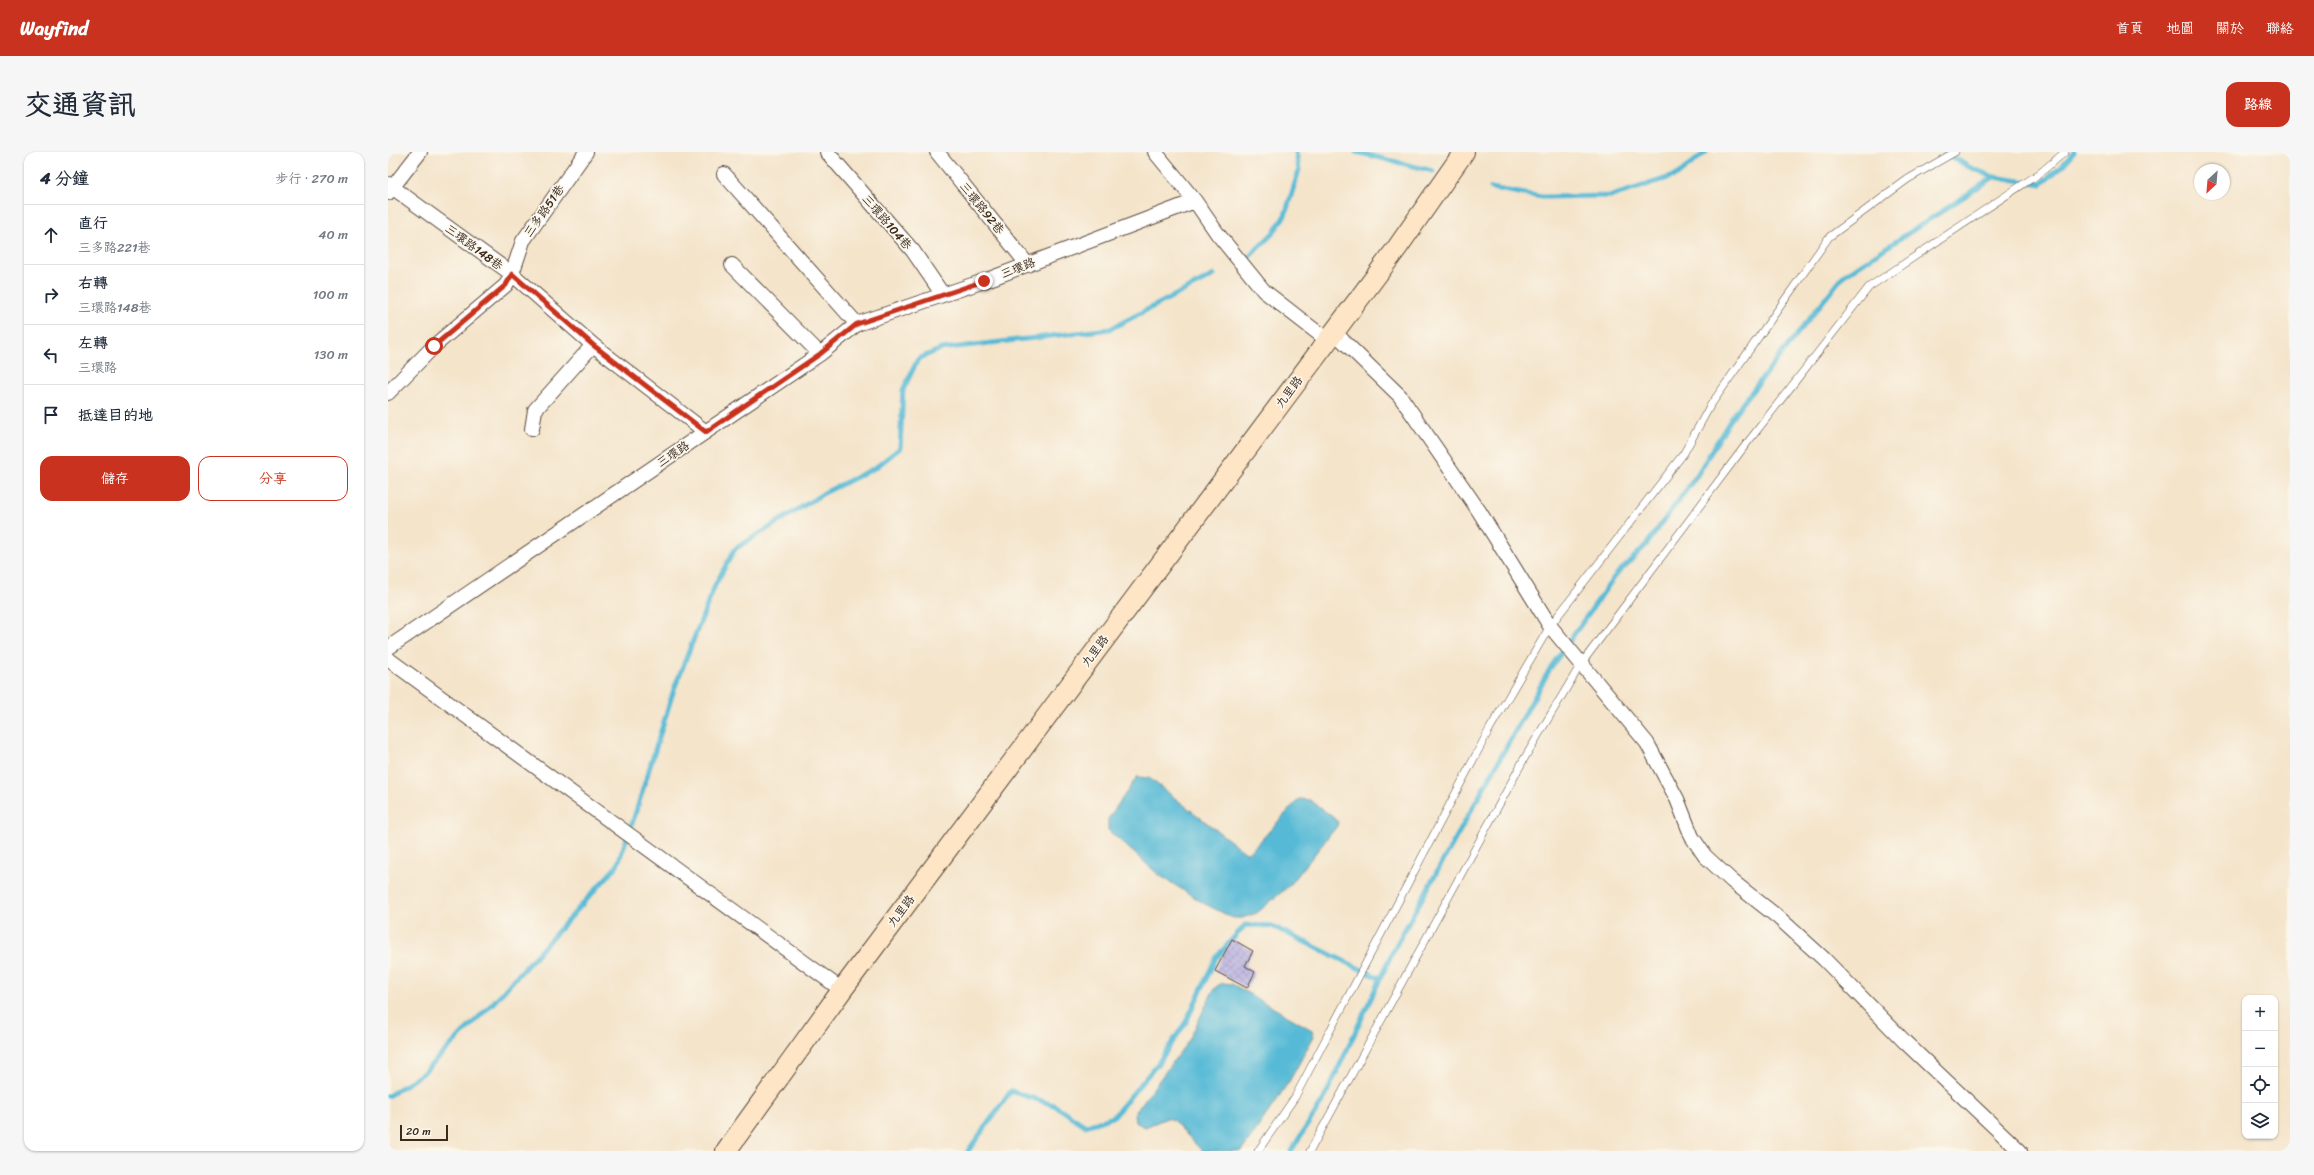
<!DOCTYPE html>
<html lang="zh-TW">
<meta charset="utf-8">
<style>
:root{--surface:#fff;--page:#f6f6f7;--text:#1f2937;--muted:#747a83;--line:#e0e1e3;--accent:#c8321e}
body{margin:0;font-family:Sriracha,"LXGW WenKai TC",sans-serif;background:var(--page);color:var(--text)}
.controls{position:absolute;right:12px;bottom:12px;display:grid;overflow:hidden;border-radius:8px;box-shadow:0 1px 3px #0004}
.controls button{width:36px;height:36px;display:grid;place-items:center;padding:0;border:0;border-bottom:1px solid var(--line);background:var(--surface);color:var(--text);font:20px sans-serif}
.compass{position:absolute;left:1806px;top:12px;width:36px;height:36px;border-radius:50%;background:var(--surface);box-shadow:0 1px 3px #0004;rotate:206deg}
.scale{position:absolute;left:12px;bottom:10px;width:48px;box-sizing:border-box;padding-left:4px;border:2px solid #3b2a1e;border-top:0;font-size:11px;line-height:14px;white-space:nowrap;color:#3b2a1e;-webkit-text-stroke:3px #fbf7ec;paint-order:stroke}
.stop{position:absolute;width:12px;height:12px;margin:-9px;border:3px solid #c8321e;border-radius:50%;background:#fff}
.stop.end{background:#c8321e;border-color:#fff;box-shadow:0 1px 4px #0008}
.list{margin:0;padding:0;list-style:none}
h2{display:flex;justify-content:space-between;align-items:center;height:52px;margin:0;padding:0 16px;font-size:17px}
h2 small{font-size:13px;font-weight:400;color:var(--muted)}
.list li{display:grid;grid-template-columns:26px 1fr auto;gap:12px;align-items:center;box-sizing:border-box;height:60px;padding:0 16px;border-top:1px solid var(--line)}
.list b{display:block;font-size:15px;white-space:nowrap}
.list p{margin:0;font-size:13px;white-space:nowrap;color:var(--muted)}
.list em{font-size:13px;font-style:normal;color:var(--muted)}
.actions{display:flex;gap:8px;padding:12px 16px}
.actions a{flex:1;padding:9px 0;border:1px solid var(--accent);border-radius:12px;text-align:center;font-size:14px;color:var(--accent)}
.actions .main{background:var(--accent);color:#fff}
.icon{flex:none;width:22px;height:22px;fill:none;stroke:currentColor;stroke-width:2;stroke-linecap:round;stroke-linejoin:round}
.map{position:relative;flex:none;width:1902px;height:999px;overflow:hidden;border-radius:12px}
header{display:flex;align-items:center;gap:24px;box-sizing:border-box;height:56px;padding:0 20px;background:var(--accent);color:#fff}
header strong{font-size:19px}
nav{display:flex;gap:22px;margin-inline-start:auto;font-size:14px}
.intro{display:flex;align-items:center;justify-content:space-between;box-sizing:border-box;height:96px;padding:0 24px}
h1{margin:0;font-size:28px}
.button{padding:10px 18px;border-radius:12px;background:var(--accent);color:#fff;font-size:14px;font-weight:700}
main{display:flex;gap:24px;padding:0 24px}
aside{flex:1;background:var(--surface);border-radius:12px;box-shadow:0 1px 3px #0004}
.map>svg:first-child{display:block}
.water{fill:#57bad6;stroke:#49727a}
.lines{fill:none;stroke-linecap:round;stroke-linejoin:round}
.stream{stroke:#57bad6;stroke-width:5}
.building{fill:url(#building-cross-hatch)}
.lane-casing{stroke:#574638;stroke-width:8}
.street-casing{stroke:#574638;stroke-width:16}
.secondary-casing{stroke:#574638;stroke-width:22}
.lane{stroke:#fff;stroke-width:7}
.street{stroke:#fff;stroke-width:14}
.secondary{stroke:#fde5c5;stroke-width:20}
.route{stroke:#c8321e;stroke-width:5}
.labels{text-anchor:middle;stroke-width:3.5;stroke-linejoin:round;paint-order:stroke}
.street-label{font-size:12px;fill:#3b2a1e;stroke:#fbf7ec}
</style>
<header>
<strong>Wayfind</strong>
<nav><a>首頁</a><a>地圖</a><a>關於</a><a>聯絡</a></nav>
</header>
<div class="intro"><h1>交通資訊</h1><a class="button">路線</a></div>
<main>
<aside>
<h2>4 分鐘<small>步行 · 270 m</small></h2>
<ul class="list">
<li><svg class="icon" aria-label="ahead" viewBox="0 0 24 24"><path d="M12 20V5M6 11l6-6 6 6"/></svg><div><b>直行</b><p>三多路221巷</p></div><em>40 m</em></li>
<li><svg class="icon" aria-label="right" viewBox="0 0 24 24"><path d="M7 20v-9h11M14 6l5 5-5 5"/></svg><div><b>右轉</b><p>三環路148巷</p></div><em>100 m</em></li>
<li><svg class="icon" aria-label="left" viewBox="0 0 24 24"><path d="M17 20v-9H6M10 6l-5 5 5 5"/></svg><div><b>左轉</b><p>三環路</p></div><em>130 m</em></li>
<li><svg class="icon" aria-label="arrive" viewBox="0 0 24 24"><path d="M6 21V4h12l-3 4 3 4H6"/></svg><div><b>抵達目的地</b></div></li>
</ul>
<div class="actions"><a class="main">儲存</a><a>分享</a></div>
</aside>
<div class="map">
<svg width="1902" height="999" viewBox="0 0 1902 999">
<defs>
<pattern id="building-cross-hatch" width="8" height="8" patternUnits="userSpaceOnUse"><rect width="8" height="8" fill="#bab2e2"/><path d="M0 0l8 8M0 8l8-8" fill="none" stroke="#9891b7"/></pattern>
</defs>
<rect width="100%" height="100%" fill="#fbf7ec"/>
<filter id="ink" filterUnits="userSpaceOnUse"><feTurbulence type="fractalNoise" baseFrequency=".025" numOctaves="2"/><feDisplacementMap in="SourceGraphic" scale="8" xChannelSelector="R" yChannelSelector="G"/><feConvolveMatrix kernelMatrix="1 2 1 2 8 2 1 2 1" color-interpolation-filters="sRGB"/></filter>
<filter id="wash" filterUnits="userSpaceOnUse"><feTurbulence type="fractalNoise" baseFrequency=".012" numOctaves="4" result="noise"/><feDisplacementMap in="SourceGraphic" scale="16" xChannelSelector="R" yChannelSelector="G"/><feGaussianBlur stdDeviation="0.9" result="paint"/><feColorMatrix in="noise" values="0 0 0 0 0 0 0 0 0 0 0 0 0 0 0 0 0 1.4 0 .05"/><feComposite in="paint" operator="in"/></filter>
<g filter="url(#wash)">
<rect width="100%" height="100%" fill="#f4e4ca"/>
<path class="water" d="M749,625L761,626L858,701L863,699L911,647L922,648L950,669L949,674L903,732L869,761L854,766H845L817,752L771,723L720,678V667Z
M835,831L844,832L924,878L926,884L902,928L854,999H814L785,968L779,966L757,975L747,970L746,962L801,888L824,841L829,834Z"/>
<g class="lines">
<path class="stream" d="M968,0L1045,19
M1556,0L1581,15L1606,25L1653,32L1674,14L1686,0
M1103,36L1154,45L1224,44L1289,23L1318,0
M860,106L886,80L897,63L911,18L908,0
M0,944L34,922L105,851L229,714L246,666L286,537L327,433L347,397L436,341L487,316L512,296L515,238L530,207L553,197L722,177L826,123
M580,999L623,939L666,953L698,974L725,965L771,910L798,870L828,806L857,773L884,774L991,826
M903,999L936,947L1006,797L1163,515L1227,424L1259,392L1309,323L1346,262L1455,124L1606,25"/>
</g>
<g id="blocks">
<path class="building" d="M844,787L865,799L857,814L867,820L859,836L827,819Z"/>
</g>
</g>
<g filter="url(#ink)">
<use href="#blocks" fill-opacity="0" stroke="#574638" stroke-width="1"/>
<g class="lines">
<defs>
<path id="lane" d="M870,999L907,945L1101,578L1162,474L1296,301L1322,254L1441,85L1520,27L1567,0
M922,999L1136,607L1193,512L1356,295L1481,135L1652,21L1677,0"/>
<path id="street" d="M439,0L525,99L555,143
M549,0L640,113
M767,0L807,49L829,81L876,139L939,188
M336,22L469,172
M0,32L124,122L205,193L318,280
M0,41L32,0
M344,113L432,202
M946,180L1012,244L1091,359L1162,474L1259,591L1289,647L1304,685L1317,704L1344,729L1391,766L1436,807L1517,890L1632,999
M0,241L46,194L118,133L124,122L135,89L198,0
M144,277L147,258L205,193
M0,496L432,202L469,172L596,129L807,49
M0,507L454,838"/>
<path id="secondary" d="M338,999L454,838L1009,96L1076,0"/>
</defs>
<use href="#lane" class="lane-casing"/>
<use href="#street" class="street-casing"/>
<use href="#secondary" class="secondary-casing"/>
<use href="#lane" class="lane"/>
<use href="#street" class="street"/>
<use href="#secondary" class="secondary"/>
</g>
</g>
<g class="lines" filter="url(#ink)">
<path class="route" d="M46,194L118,133L124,122L205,193L318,280L432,202L469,172L596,129"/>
</g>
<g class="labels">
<g class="street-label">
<text transform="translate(594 56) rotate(51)" y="4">三環路92巷</text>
<text transform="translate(156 59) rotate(-55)" y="4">三多路51巷</text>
<text transform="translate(499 70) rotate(49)" y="4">三環路104巷</text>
<text transform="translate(86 95) rotate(36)" y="4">三環路148巷</text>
<text transform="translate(630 116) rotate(-21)" y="4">三環路</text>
<text transform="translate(901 240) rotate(-53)" y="4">九里路</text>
<text transform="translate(285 302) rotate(-34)" y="4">三環路</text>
<text transform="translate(707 499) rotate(-53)" y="4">九里路</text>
<text transform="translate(513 759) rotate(-53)" y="4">九里路</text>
</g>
</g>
</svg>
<div class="controls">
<button>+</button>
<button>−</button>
<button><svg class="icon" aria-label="locate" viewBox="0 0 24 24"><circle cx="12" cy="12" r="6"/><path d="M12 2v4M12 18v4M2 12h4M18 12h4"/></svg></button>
<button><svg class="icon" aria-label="layers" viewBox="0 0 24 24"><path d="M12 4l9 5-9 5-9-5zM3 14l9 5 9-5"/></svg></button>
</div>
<svg class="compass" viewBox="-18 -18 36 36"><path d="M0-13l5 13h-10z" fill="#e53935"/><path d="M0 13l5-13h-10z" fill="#747a83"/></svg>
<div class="scale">20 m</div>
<div class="stop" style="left:46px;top:194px"></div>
<div class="stop end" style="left:596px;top:129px"></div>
</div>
</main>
